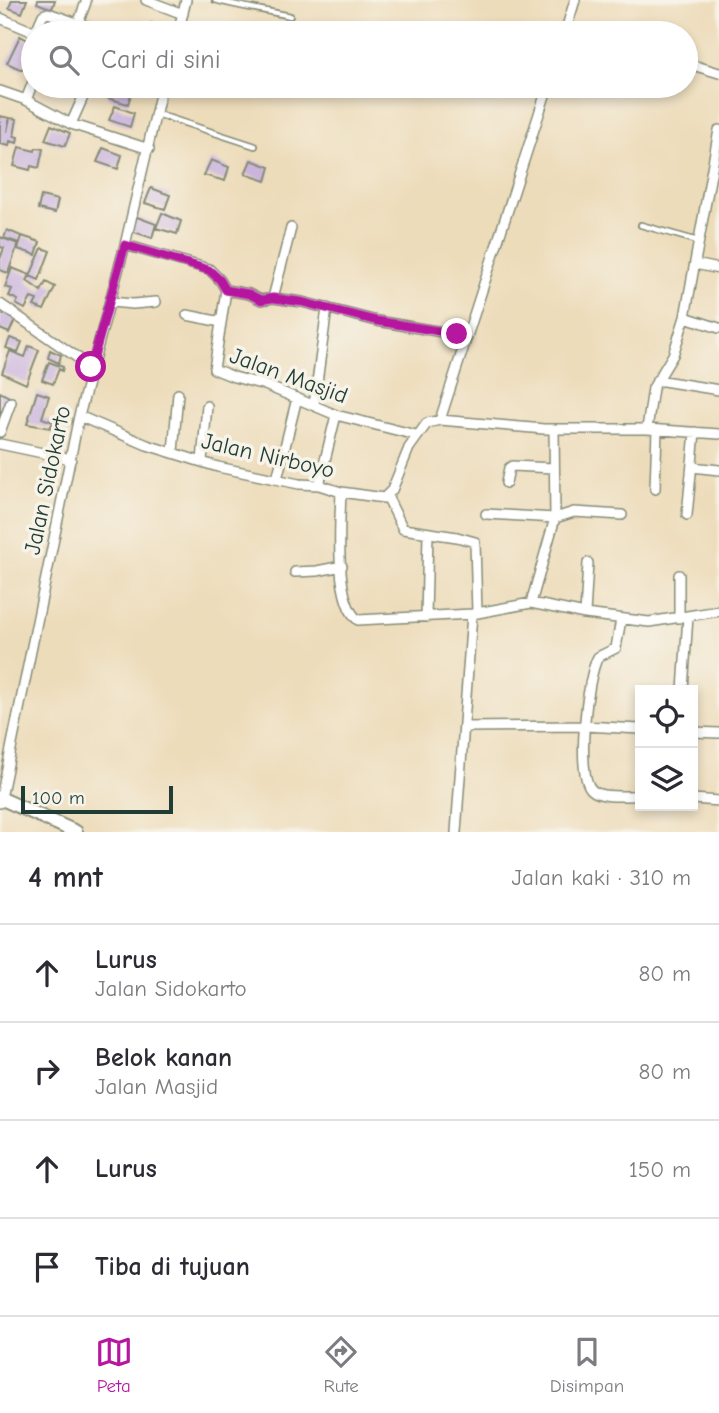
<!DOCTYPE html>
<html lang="id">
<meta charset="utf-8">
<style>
:root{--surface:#fff;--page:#f7f7f7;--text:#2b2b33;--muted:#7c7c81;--line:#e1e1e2;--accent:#b5179e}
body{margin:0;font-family:"Comic Neue",sans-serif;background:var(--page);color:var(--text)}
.controls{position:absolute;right:21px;bottom:21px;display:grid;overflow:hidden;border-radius:0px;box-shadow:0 4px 10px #0003}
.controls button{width:63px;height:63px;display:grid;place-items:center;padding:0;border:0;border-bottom:2px solid var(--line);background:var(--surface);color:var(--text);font:35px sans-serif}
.scale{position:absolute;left:21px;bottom:18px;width:152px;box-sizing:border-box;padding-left:7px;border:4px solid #1f3d34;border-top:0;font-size:19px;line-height:24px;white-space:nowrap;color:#1f3d34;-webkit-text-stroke:5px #f7f3e8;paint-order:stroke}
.stop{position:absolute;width:21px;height:21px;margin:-16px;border:5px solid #b5179e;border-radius:50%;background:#fff}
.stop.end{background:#b5179e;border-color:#fff;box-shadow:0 2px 7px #0008}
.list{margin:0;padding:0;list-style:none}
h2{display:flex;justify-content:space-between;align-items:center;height:91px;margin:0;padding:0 28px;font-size:30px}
h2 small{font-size:23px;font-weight:400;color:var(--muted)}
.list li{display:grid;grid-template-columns:46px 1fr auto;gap:21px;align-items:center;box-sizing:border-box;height:98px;padding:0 28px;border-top:2px solid var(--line)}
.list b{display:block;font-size:26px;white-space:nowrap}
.list p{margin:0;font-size:23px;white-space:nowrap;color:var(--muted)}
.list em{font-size:23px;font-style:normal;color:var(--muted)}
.icon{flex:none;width:38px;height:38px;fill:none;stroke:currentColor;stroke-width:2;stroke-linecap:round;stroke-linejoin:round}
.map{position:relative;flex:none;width:719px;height:832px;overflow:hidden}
.search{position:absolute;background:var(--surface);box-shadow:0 4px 10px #0003;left:21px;right:21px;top:21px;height:77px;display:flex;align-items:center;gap:18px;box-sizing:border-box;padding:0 24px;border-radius:38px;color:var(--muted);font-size:26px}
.sheet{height:483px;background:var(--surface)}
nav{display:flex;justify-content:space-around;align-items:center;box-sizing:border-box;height:98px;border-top:2px solid var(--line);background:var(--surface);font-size:19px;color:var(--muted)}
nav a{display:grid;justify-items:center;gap:4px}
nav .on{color:var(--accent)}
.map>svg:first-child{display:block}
.building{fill:#cab4de}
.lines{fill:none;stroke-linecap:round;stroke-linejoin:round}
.service-casing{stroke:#868c77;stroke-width:8}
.minor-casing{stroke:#868c77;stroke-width:12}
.secondary-casing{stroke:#868c77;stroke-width:16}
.service{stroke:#fff;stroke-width:4.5}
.minor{stroke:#fff;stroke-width:9}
.secondary{stroke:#fff;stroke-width:12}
.route{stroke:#b5179e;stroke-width:9}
.labels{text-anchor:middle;stroke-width:7;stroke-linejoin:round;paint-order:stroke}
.street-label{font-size:23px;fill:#1f3d34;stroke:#f7f3e8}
</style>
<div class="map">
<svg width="719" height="832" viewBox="0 0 719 832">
<rect width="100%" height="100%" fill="#f7f3e8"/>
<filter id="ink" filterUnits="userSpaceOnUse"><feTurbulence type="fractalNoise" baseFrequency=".0143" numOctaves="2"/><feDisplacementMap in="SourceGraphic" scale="14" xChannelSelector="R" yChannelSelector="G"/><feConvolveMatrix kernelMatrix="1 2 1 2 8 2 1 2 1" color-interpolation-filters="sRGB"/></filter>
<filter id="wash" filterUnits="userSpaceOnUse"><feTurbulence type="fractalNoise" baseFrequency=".00686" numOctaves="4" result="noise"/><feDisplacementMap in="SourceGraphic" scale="28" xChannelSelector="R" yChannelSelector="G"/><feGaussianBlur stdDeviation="1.57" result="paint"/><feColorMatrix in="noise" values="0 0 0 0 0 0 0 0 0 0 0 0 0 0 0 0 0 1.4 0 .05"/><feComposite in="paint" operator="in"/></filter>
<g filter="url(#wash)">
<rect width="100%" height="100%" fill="#eddcba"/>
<g id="blocks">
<path class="building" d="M12,0H27L22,13L9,8Z
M38,0H55L52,9L37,3Z
M151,23L170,30L169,33H147Z
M20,36L33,43V66L27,63L30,51L22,70L7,63Z
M112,86H120L132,91L128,104L107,98Z
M115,106L134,113L130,127L109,120Z
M0,116L9,118L7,132L10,118L17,119L14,136L18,137L17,143L10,141L9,146L0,144Z
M51,125L70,133L65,146L45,140Z
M19,147L35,151L36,148L43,149L39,168L31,166L30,170L14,166Z
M103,148L122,155L118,169L97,162Z
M211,160L229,167L225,181L204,175Z
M251,160L270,167L266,181L245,174Z
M151,188L170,195L165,209L145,203Z
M41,196L58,200L55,213L38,209Z
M162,213L181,221L177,234L156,228Z
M137,217L156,224L152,238L131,231Z
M7,230L21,236L19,243L4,238Z
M22,236L40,242L36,255L18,249Z
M0,237L18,244L8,273L0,270V259L4,248L0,247Z
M42,248L50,251L39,280L30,276Z
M12,268L30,275L27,281L41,291L46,282L55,287L44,310L34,306L37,300L31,298L25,309L16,304L18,300L9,296L12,289L5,287Z
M6,311L17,316L9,333L0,329V314L4,315Z
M10,338L22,342L18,352L6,348Z
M29,346L39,350L26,384L2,373L10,351L25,357Z
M50,350L61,355L59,363L48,358Z
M49,362L63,367L62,371L59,369L53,384L42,380Z
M0,392L9,397L0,416Z
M37,392L49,396L42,418L53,422L50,428L27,424Z"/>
</g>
</g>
<g filter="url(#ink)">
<use href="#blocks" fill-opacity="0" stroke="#868c77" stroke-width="2"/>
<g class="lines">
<defs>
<path id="service" d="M215,0C240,7 265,10 290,16
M157,114L255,146
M641,225L698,241"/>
<path id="minor" d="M146,0L183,14
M0,18L36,33
M78,24L86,2
M567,27L589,33
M35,33L43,15L48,13L105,33
M178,33L186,0
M565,33L575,0
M686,63L719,73
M0,91L26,100L71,124L149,149
M26,100L33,82
M71,124L88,86
M125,245L209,269L220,280L226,290L214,369L234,377L265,385L336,415L416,435
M695,264L719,269
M226,290L249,294L261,300L273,298L302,302L377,321L466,336
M273,298L291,228
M110,302L133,304L156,302
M0,304L91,367
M187,315L221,322
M685,317L719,328
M657,380L719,390
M314,405L327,308
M79,416L147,445L218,467L299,484L319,485L341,492L384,498L392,490L409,448L427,423L440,420L544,429H647L653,388L673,355L685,317L719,130
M440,420L548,86
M647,429L719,434
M0,432L11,402
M0,444L71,459
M173,452L178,394
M202,461L207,406
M692,467L719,470
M277,479L297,398
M506,483L509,468L512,466L554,468
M319,485L336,415
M655,489L657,430
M341,492C340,522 334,601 358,620L472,614L531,603L585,614L649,622L719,611
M387,496L403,529L457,537L475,542L477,613
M486,514L555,518L574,512L622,515
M687,515L695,432
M295,572L317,571L342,566
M531,603L555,518L554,429
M585,614L588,563
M426,617L428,534
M679,618V575
M621,619L616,648L598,657C587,676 575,775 592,790C602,799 627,795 640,796
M683,690L688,616
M464,727L585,726L640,729
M693,732L719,733
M693,799L719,801
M0,803L79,416L125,245L162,86
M456,832L472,614"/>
<path id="secondary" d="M0,798L76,832"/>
</defs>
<use href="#service" class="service-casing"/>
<use href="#minor" class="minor-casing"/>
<use href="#secondary" class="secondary-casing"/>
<use href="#service" class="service"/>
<use href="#minor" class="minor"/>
<use href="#secondary" class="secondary"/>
</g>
</g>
<g class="lines" filter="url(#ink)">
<path class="route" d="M91,367L125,245L209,270L220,280L226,290L249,294L261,300L273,298L302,302L377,321L457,334"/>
</g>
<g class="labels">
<g class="street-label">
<text transform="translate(289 375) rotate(20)" y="8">Jalan Masjid</text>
<text transform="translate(268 455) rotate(13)" y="8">Jalan Nirboyo</text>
<text transform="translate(47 480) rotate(-78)" y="8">Jalan Sidokarto</text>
</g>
</g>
</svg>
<div class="controls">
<button><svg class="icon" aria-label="locate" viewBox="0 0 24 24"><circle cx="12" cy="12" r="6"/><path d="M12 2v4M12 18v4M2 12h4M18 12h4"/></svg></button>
<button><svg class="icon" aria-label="layers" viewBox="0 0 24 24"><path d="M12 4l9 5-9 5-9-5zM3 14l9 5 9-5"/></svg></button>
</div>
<div class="scale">100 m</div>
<div class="stop" style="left:91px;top:367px"></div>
<div class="stop end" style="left:457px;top:334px"></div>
<div class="search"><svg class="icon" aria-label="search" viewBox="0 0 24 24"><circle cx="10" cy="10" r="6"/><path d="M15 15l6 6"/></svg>Cari di sini</div>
</div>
<section class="sheet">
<h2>4 mnt<small>Jalan kaki · 310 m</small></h2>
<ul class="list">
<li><svg class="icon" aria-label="ahead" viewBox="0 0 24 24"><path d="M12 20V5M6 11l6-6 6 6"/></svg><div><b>Lurus</b><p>Jalan Sidokarto</p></div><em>80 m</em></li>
<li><svg class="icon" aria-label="right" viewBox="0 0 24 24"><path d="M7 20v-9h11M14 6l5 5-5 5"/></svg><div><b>Belok kanan</b><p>Jalan Masjid</p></div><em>80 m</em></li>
<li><svg class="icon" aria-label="ahead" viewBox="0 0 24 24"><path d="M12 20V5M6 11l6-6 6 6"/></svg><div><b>Lurus</b></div><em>150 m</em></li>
<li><svg class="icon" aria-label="arrive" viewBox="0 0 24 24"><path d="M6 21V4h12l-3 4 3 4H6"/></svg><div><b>Tiba di tujuan</b></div></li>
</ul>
</section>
<nav>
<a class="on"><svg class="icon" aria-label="map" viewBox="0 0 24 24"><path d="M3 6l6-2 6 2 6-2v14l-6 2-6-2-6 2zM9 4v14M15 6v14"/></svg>Peta</a>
<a><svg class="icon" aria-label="directions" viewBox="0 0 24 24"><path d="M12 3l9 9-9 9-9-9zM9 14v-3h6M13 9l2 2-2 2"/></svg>Rute</a>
<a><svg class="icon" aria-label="saved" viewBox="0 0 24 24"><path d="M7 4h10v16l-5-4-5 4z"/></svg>Disimpan</a>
</nav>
